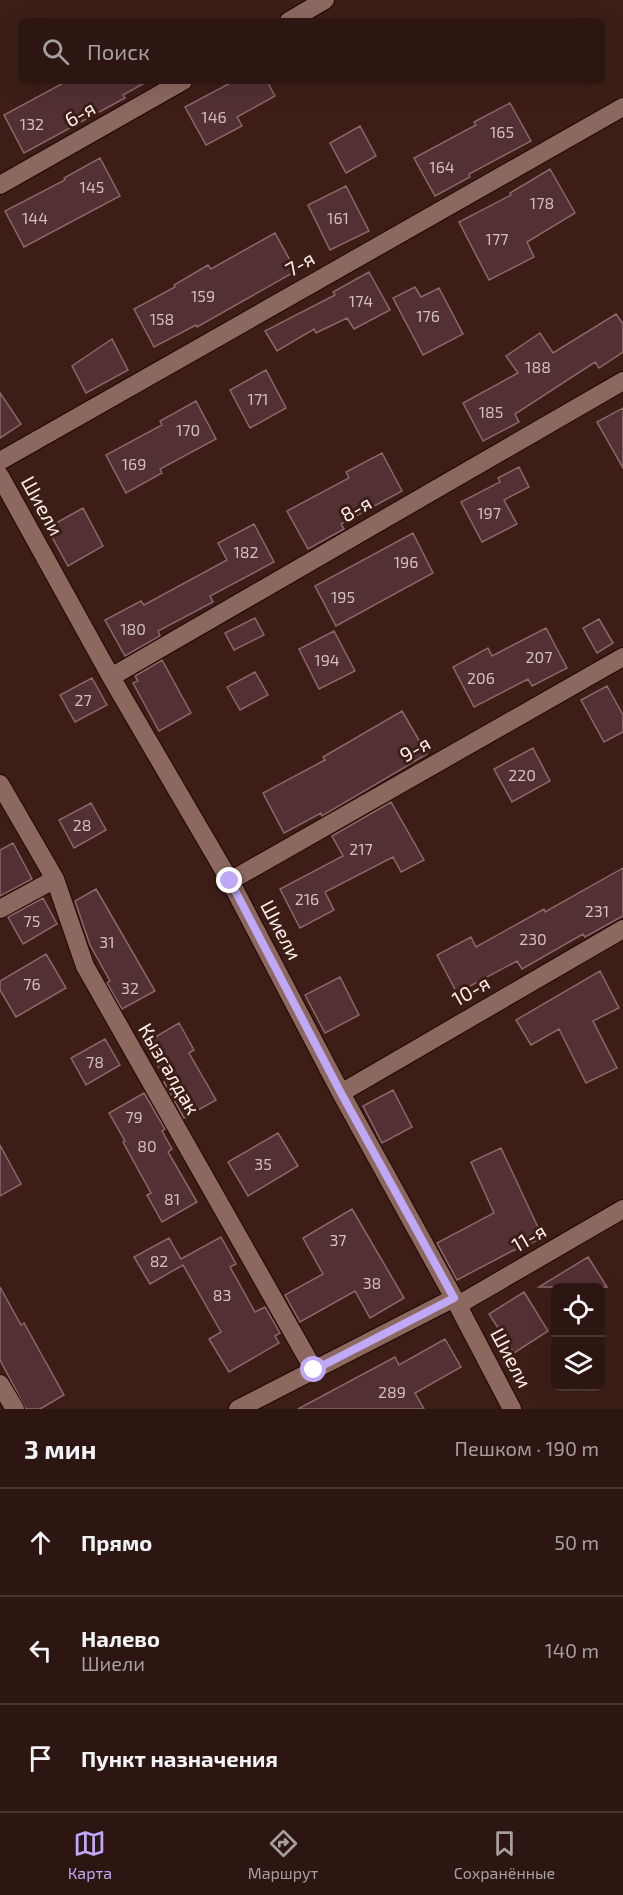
<!DOCTYPE html>
<html lang="ru">
<meta charset="utf-8">
<style>
:root{--surface:#2d1611;--page:#351f1a;--text:#f1f3f6;--muted:#a79f9f;--line:#483531;--accent:#bda9f5}
body{margin:0;font-family:"Exo 2",sans-serif;background:var(--page);color:var(--text)}
.controls{position:absolute;right:18px;bottom:18px;display:grid;overflow:hidden;border-radius:9px;box-shadow:0 6px 24px #0002}
.controls button{width:54px;height:54px;display:grid;place-items:center;padding:0;border:0;border-bottom:2px solid var(--line);background:var(--surface);color:var(--text);font:30px sans-serif}
.stop{position:absolute;width:18px;height:18px;margin:-14px;border:4px solid #bda9f5;border-radius:50%;background:#fff}
.stop.end{background:#bda9f5;border-color:#fff;box-shadow:0 2px 6px #0008}
.list{margin:0;padding:0;list-style:none}
h2{display:flex;justify-content:space-between;align-items:center;height:78px;margin:0;padding:0 24px;font-size:26px}
h2 small{font-size:20px;font-weight:400;color:var(--muted)}
.list li{display:grid;grid-template-columns:39px 1fr auto;gap:18px;align-items:center;box-sizing:border-box;height:108px;padding:0 24px;border-top:2px solid var(--line)}
.list b{display:block;font-size:22px;white-space:nowrap}
.list p{margin:0;font-size:20px;white-space:nowrap;color:var(--muted)}
.list em{font-size:20px;font-style:normal;color:var(--muted)}
.icon{flex:none;width:33px;height:33px;fill:none;stroke:currentColor;stroke-width:2;stroke-linecap:round;stroke-linejoin:round}
.map{position:relative;flex:none;width:623px;height:1409px;overflow:hidden}
.search{position:absolute;background:var(--surface);box-shadow:0 6px 24px #0002;left:18px;right:18px;top:18px;height:66px;display:flex;align-items:center;gap:15px;box-sizing:border-box;padding:0 21px;border-radius:9px;color:var(--muted);font-size:22px}
.sheet{height:402px;background:var(--surface)}
nav{display:flex;justify-content:space-around;align-items:center;box-sizing:border-box;height:84px;border-top:2px solid var(--line);background:var(--surface);font-size:16px;color:var(--muted)}
nav a{display:grid;justify-items:center;gap:3px}
nav .on{color:var(--accent)}
.map>svg:first-child{display:block}
.building{fill:#523033;stroke:#8d676a;stroke-width:1.5}
.lines{fill:none;stroke-linecap:round;stroke-linejoin:round}
.minor-casing{stroke:#220603;stroke-width:20}
.minor{stroke:#8d685f;stroke-width:18}
.route{stroke:#bda9f5;stroke-width:8}
.labels{text-anchor:middle;stroke-width:6;stroke-linejoin:round;paint-order:stroke}
.number-label{font-size:16px;fill:#d2bfbe}
.street-label{font-size:20px;fill:#fcefec;stroke:#3c1e17}
</style>
<div class="map">
<svg width="623" height="1409" viewBox="0 0 623 1409">
<rect width="100%" height="100%" fill="#3c1e17"/>
<path class="building" d="M67,81H148L123,95L125,98L24,153L4,115Z
M234,81H267L275,96L237,117L242,126L206,145L185,107Z
M510,103L531,141L469,174L470,177L435,196L414,158L476,125L474,122Z
M360,126L376,156L346,173L330,143Z
M100,158L120,196L24,247L5,211L65,180L64,178Z
M550,169L575,213L527,242L534,257L489,280L459,222L511,195L510,193Z
M346,186L369,231L330,250L308,205Z
M275,233L296,271L197,327L196,325L154,347L134,309L175,287L174,285L208,265L211,269Z
M369,272L390,310L354,329L347,318L316,333L314,329L277,351L265,331L335,295L333,292Z
M415,287L421,297L439,288L463,334L423,355L393,298Z
M616,314L623,324V352L599,368L595,362L515,414L519,422L483,441L463,403L518,373L506,356L540,333L553,353Z
M112,339L128,370L86,393L72,366Z
M266,370L286,408L250,428L230,390Z
M0,393L21,424L0,438Z
M196,401L216,439L160,469L162,473L126,493L106,455L162,425L160,421Z
M623,408V468L597,422Z
M382,453L402,491L341,524L344,529L308,549L287,511L349,478L346,472Z
M519,467L529,487L504,500L517,524L482,542L461,502L500,482L498,478Z
M83,508L103,546L68,566L47,528Z
M254,524L274,562L210,596L213,602L158,631L160,636L125,656L105,620L141,601L144,605L227,560L218,543Z
M413,533L433,573L336,626L315,586Z
M255,618L264,635L234,650L225,633Z
M599,619L613,643L597,653L583,628Z
M546,628L567,668L532,686L528,679L474,707L453,667L488,648L492,656Z
M334,631L355,671L319,689L299,649Z
M162,660L191,713L159,731L133,683L138,681L135,676Z
M255,672L268,695L240,710L227,687Z
M92,678L107,705L75,722L60,695Z
M607,686L623,715V732L604,742L581,700Z
M402,711L427,754L322,816L321,813L284,833L263,793L325,760L323,757Z
M533,748L550,781L512,802L494,769Z
M391,802L424,860L401,872L393,857L325,892L334,910L300,928L280,889L343,856L332,836Z
M91,803L106,830L74,848L59,820Z
M13,843L32,879L0,896V850Z
M623,868V916L585,937L583,934L522,969L517,961L457,993L437,955L471,937L476,947L544,909L545,912Z
M96,889L155,991L122,1009L107,983L110,981L90,945L75,901Z
M43,898L57,924L23,944L8,917Z
M46,954L66,988L16,1017L0,990V981Z
M600,971L619,1008L593,1021L617,1068L586,1083L559,1029L531,1045L516,1020Z
M340,977L359,1015L325,1033L305,995Z
M179,1023L194,1050L189,1053L216,1100L184,1118L164,1082L166,1080L145,1043Z
M105,1039L120,1065L86,1085L71,1058Z
M393,1090L412,1127L382,1143L363,1106Z
M144,1093L165,1129L162,1131L172,1149L168,1152L197,1202L162,1222L147,1195L151,1193L123,1142L125,1141L109,1113Z
M278,1133L298,1166L248,1196L228,1162Z
M0,1145L21,1184L0,1196Z
M501,1148L543,1238L512,1251L457,1280L437,1243L494,1213L471,1162Z
M352,1209L404,1298L370,1318L355,1291L300,1322L285,1295L323,1274L303,1238Z
M221,1237L236,1264L230,1267L255,1312L265,1307L280,1333L275,1336L279,1343L229,1372L209,1339L221,1332L183,1265L150,1284L134,1257L169,1238L181,1259Z
M588,1257L607,1287H539Z
M0,1287L21,1325L24,1323L64,1395L40,1409H26L0,1360Z
M524,1292L548,1331L514,1353L489,1314Z
M445,1339L461,1367L415,1393L424,1409H298L395,1357L399,1365Z"/>
<g class="lines">
<defs>
<path id="minor" d="M289,21L325,0
M0,185L183,81
M0,461L623,107
M0,476L111,677L230,881L341,1093L454,1298L512,1409
M111,677L623,381
M0,784L55,879L85,966L314,1370
M230,881L623,657
M0,909L55,879
M341,1093L623,929
M458,1305L623,1209
M0,1384L15,1409
M238,1409L454,1298"/>
</defs>
<use href="#minor" class="minor-casing"/>
<use href="#minor" class="minor"/>
</g>
<g class="lines">
<path class="route" d="M230,881L341,1093L454,1298L314,1370"/>
</g>
<g class="labels">
<g class="number-label">
<text x="214" y="123">146</text>
<text x="32" y="130">132</text>
<text x="502" y="138">165</text>
<text x="442" y="173">164</text>
<text x="92" y="193">145</text>
<text x="542" y="209">178</text>
<text x="35" y="224">144</text>
<text x="338" y="224">161</text>
<text x="497" y="245">177</text>
<text x="203" y="302">159</text>
<text x="361" y="307">174</text>
<text x="428" y="322">176</text>
<text x="162" y="325">158</text>
<text x="538" y="373">188</text>
<text x="258" y="405">171</text>
<text x="491" y="418">185</text>
<text x="188" y="436">170</text>
<text x="134" y="470">169</text>
<text x="489" y="519">197</text>
<text x="246" y="558">182</text>
<text x="406" y="568">196</text>
<text x="343" y="603">195</text>
<text x="133" y="635">180</text>
<text x="539" y="663">207</text>
<text x="327" y="666">194</text>
<text x="481" y="684">206</text>
<text x="83" y="706">27</text>
<text x="522" y="781">220</text>
<text x="82" y="831">28</text>
<text x="361" y="855">217</text>
<text x="307" y="905">216</text>
<text x="597" y="917">231</text>
<text x="32" y="927">75</text>
<text x="533" y="945">230</text>
<text x="107" y="948">31</text>
<text x="32" y="990">76</text>
<text x="130" y="994">32</text>
<text x="95" y="1068">78</text>
<text x="134" y="1123">79</text>
<text x="147" y="1152">80</text>
<text x="263" y="1170">35</text>
<text x="172" y="1205">81</text>
<text x="338" y="1246">37</text>
<text x="159" y="1267">82</text>
<text x="372" y="1289">38</text>
<text x="222" y="1301">83</text>
<text x="392" y="1398">289</text>
</g>
<g class="street-label">
<text transform="translate(80 114) rotate(-30)" y="7">6-я</text>
<text transform="translate(300 264) rotate(-30)" y="7">7-я</text>
<text transform="translate(42 506) rotate(61)" y="7">Шиели</text>
<text transform="translate(356 509) rotate(-30)" y="7">8-я</text>
<text transform="translate(415 749) rotate(-30)" y="7">9-я</text>
<text transform="translate(281 930) rotate(62)" y="7">Шиели</text>
<text transform="translate(471 991) rotate(-30)" y="7">10-я</text>
<text transform="translate(169 1069) rotate(60)" y="7">Кызгалдак</text>
<text transform="translate(529 1238) rotate(-30)" y="7">11-я</text>
<text transform="translate(511 1358) rotate(62)" y="7">Шиели</text>
</g>
</g>
</svg>
<div class="controls">
<button><svg class="icon" aria-label="locate" viewBox="0 0 24 24"><circle cx="12" cy="12" r="6"/><path d="M12 2v4M12 18v4M2 12h4M18 12h4"/></svg></button>
<button><svg class="icon" aria-label="layers" viewBox="0 0 24 24"><path d="M12 4l9 5-9 5-9-5zM3 14l9 5 9-5"/></svg></button>
</div>
<div class="stop" style="left:314px;top:1370px"></div>
<div class="stop end" style="left:230px;top:881px"></div>
<div class="search"><svg class="icon" aria-label="search" viewBox="0 0 24 24"><circle cx="10" cy="10" r="6"/><path d="M15 15l6 6"/></svg>Поиск</div>
</div>
<section class="sheet">
<h2>3 мин<small>Пешком · 190 m</small></h2>
<ul class="list">
<li><svg class="icon" aria-label="ahead" viewBox="0 0 24 24"><path d="M12 20V5M6 11l6-6 6 6"/></svg><div><b>Прямо</b></div><em>50 m</em></li>
<li><svg class="icon" aria-label="left" viewBox="0 0 24 24"><path d="M17 20v-9H6M10 6l-5 5 5 5"/></svg><div><b>Налево</b><p>Шиели</p></div><em>140 m</em></li>
<li><svg class="icon" aria-label="arrive" viewBox="0 0 24 24"><path d="M6 21V4h12l-3 4 3 4H6"/></svg><div><b>Пункт назначения</b></div></li>
</ul>
</section>
<nav>
<a class="on"><svg class="icon" aria-label="map" viewBox="0 0 24 24"><path d="M3 6l6-2 6 2 6-2v14l-6 2-6-2-6 2zM9 4v14M15 6v14"/></svg>Карта</a>
<a><svg class="icon" aria-label="directions" viewBox="0 0 24 24"><path d="M12 3l9 9-9 9-9-9zM9 14v-3h6M13 9l2 2-2 2"/></svg>Маршрут</a>
<a><svg class="icon" aria-label="saved" viewBox="0 0 24 24"><path d="M7 4h10v16l-5-4-5 4z"/></svg>Сохранённые</a>
</nav>
